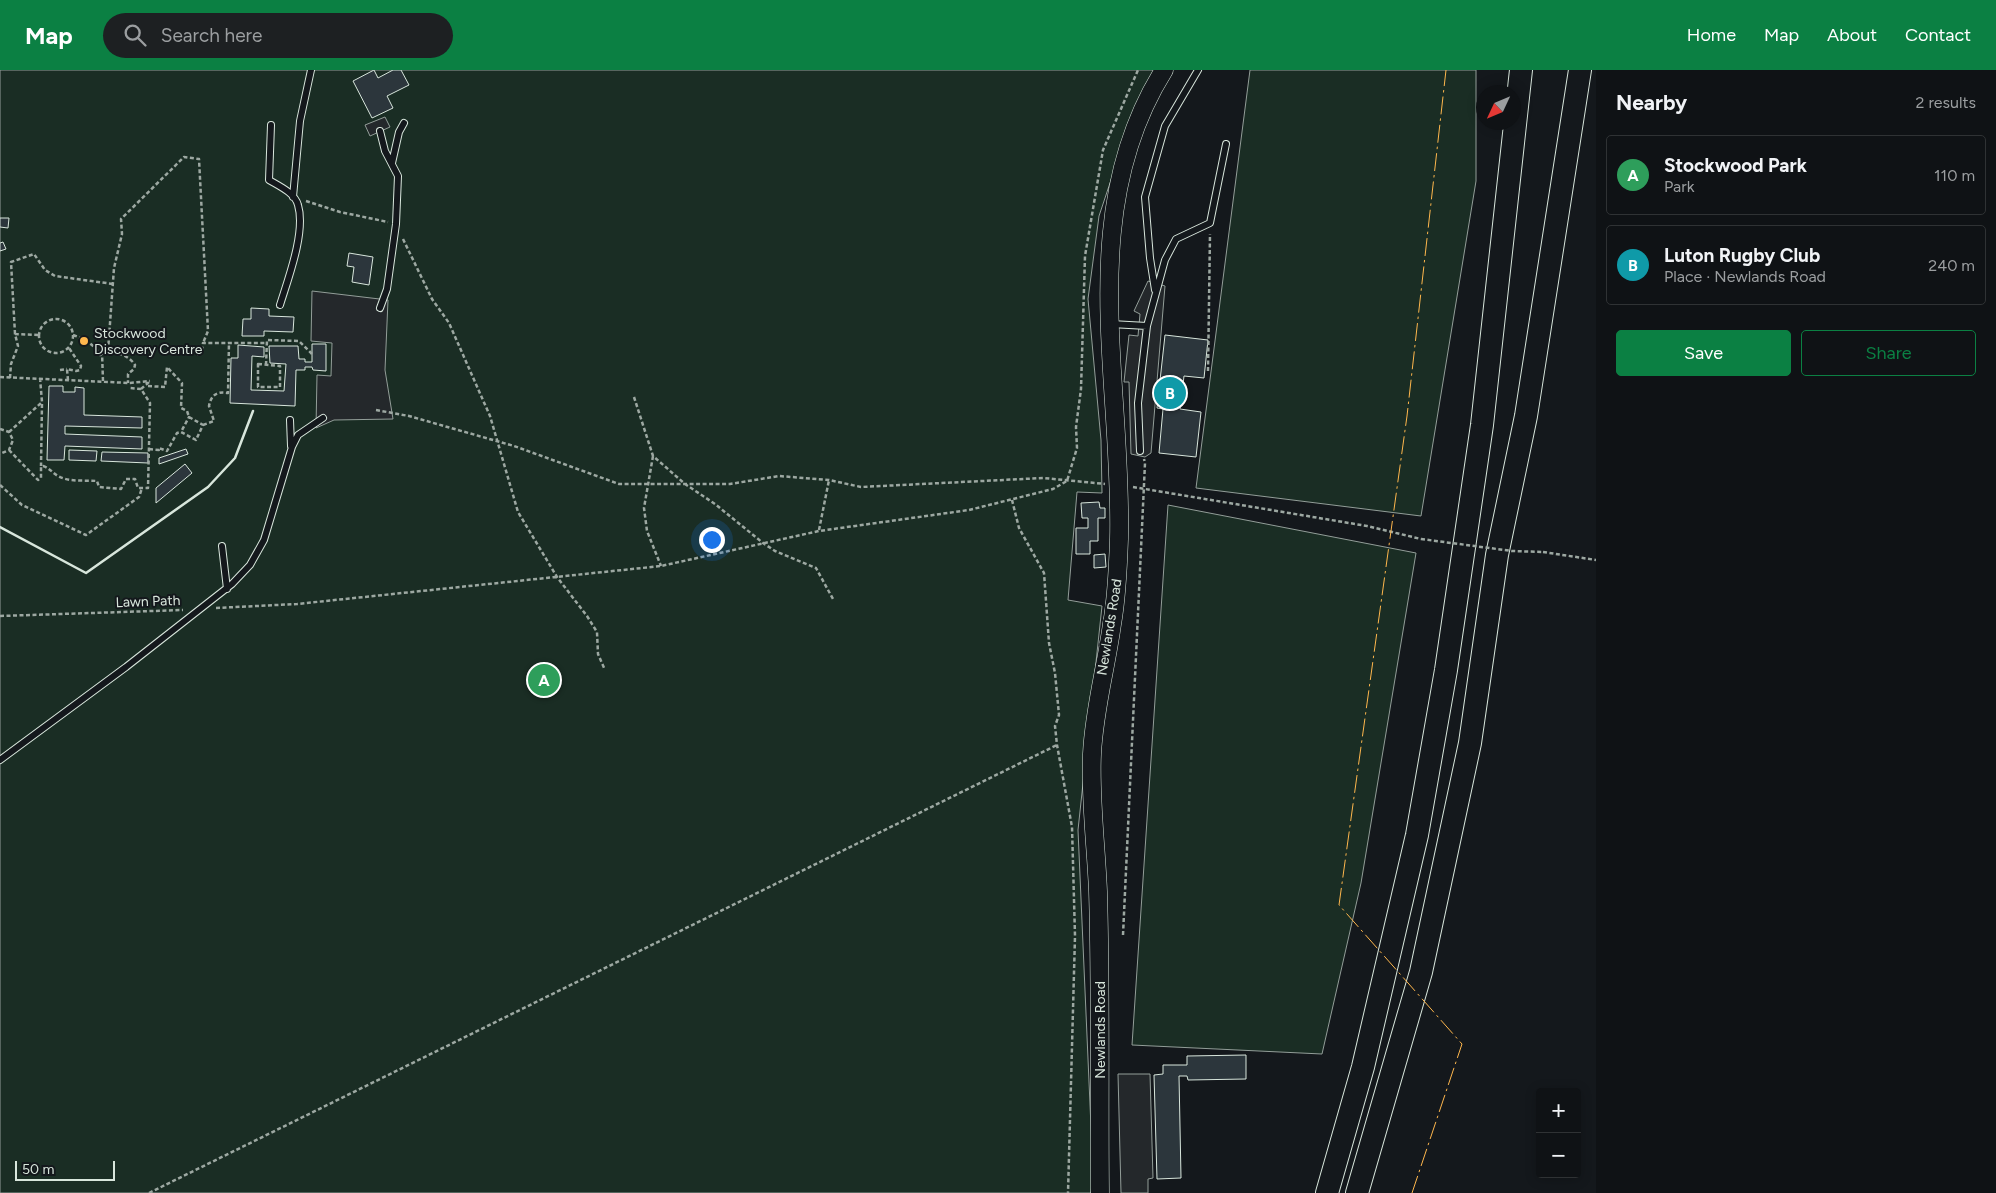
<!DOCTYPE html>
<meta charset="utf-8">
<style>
:root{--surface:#0f1215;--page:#1d2022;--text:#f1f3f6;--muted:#9b9ea0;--line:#2f3234;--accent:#0b8043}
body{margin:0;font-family:Figtree,sans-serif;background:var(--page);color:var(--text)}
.controls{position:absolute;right:15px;bottom:15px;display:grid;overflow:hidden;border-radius:5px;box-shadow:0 2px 12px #0003}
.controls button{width:45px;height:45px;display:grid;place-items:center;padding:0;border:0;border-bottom:1px solid var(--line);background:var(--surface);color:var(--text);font:25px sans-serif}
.compass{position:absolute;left:1476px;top:15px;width:45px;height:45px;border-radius:50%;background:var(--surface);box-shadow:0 2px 12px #0003;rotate:226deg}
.scale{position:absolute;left:15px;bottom:12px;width:100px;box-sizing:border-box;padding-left:5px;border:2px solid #d8e6dc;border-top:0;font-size:14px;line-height:18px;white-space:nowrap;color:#d8e6dc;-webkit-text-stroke:4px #14181c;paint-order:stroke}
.you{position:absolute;left:711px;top:469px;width:18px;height:18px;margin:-12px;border:4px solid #fff;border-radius:50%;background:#1a73e8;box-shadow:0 0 0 8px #1a73e833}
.badge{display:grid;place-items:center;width:32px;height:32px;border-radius:50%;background:var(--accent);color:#fff;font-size:16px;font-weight:700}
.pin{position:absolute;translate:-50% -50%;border:2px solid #fff;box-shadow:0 1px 5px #0006}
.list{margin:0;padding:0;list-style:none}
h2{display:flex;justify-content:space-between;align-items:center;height:65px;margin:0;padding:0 20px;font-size:21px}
h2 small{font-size:16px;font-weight:400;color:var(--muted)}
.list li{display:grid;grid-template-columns:32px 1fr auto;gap:15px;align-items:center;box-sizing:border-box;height:80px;margin:0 10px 10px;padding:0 10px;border:1px solid var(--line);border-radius:5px}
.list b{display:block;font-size:19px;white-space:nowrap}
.list p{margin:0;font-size:16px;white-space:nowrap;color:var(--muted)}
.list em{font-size:16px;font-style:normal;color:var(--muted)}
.actions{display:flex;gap:10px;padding:15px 20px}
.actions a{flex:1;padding:11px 0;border:1px solid var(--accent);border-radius:5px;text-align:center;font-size:18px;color:var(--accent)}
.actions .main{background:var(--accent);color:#fff}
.icon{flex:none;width:28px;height:28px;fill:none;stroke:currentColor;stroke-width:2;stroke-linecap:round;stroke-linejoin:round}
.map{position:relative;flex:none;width:1596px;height:1123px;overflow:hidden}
header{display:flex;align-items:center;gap:30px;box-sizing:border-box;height:70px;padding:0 25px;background:var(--accent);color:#fff}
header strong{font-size:24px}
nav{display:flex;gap:28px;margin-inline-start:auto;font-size:18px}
.search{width:350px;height:45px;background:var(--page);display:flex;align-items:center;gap:12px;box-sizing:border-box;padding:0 18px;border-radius:28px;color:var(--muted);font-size:19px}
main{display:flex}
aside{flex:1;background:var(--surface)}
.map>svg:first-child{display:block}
.green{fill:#1a2d24;stroke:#939e99}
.parking{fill:#24282b;stroke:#939e99}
.building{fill:#2c363c;stroke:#d8e6dc}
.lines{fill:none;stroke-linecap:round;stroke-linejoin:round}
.lane-casing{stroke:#d8e6dc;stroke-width:8}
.secondary-casing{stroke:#d8e6dc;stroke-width:19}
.highway-casing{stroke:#d8e6dc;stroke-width:24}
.path{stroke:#9da8a2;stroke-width:2.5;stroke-dasharray:4 2.5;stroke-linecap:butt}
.lane{stroke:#14181c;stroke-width:6}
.secondary{stroke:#14181c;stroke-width:18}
.highway{stroke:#14181c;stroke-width:22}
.path-bridge{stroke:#9da8a2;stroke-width:2.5;stroke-dasharray:4 2.5;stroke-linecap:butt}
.wall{stroke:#d8e6dc;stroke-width:2.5}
.power{stroke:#ffb74d;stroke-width:1;stroke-dasharray:18 4 2.5 4;stroke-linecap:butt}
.poi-dot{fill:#ffb74d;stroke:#14181c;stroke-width:2}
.labels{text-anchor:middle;stroke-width:4;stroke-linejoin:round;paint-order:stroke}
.poi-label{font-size:14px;fill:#d8e6dc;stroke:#14181c;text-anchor:start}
.street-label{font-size:14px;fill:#d8e6dc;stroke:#14181c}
</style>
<header>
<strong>Map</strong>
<div class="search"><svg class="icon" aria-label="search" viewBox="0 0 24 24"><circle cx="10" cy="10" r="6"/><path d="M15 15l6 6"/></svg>Search here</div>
<nav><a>Home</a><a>Map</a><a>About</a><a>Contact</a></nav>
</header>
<main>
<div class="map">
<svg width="1596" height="1123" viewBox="0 0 1596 1123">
<rect width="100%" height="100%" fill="#14181c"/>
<path class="green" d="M0,0H1155L1131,50L1099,146L1088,229L1101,370L1102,423L1077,422L1068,530L1102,536L1078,760L1093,1103L1091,1123H0Z
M1250,0H1476V111L1421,446L1196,418Z
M1168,435L1416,483L1361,813L1322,984L1132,975Z"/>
<path class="parking" d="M385,47L390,57L370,66L365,55Z
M1148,211L1165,216L1151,383L1145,387L1131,384L1129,312H1124L1129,265L1138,266L1140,244L1134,241Z
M312,221L388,230L385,300L393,349L334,350L316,358L317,305L331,306L332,273L311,271Z
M1118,1004H1150L1153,1108L1148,1109V1123H1121Z"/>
<path class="building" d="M374,0L378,8L393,0H401L409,15L387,26L393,38L372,48L353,11Z
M0,148H9L8,158L0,157Z
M3,172L6,179L0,181V173Z
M349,183L373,187L369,215L352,212L354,197L347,196Z
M251,238L269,239V246L294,247L293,262L264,261V266H242L243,249H251Z
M1165,265L1208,270L1204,308L1184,306L1180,339L1201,342L1196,387L1159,383L1163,339L1157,338Z
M312,274H326V301L313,300L312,297H305V300H296L295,336L230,333L231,288H238V275L264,277V287L252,286L251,320L284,321L286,294L270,293L269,276H298L299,289H305V292H312Z
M49,316H63V322H75V317L84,318V345L142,347V358L65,356V364L142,367V379L65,376L64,390H47Z
M186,379L188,384L159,394V388Z
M69,380L97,381L96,391L69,390Z
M102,382L148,383V393L101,391Z
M185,394L192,403L156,433V418Z
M1099,432L1100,438H1105V448H1098V471H1090V484H1076V458H1088V448H1082L1081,433Z
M1105,484L1106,497L1094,498V485Z
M1246,985V1009L1188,1010L1187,1006H1179L1181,1108L1157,1109L1154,1005L1163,1004V995H1187V986Z"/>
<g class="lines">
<defs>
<path id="lane" d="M271,55L269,110C279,116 295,123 298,135C306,162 288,209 280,235
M392,93L399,62L404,53
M293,127L300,51L311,0
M1155,220L1150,188L1145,127L1165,56L1198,0
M380,238L387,219L396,154L398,106L385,81L380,61
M1111,254L1147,256L1138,333L1140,381
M1147,256L1165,190L1176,169L1210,153L1226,74
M290,350L291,376
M222,476L227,519
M0,690L126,597L232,514L250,495L264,470L292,377L298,365L323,348"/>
<path id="secondary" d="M1100,1123C1099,1022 1101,921 1098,821C1096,775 1090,729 1092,684C1094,640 1106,598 1112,554C1117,526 1118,498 1119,469C1123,311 1074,143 1164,0"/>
<path id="highway" d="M1327,1123L1363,997L1417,765L1446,600L1482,355L1521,0
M1357,1123L1421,902L1470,673L1497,485L1526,346L1580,0"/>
</defs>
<use href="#lane" class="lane-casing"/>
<use href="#secondary" class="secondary-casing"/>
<use href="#highway" class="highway-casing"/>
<path class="path" d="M306,131L340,142L388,152
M403,169L432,229L449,253L490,346L518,442L557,507L587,546L597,562L598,584L605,600
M39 266a17 17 0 1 1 34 0a17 17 0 1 1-34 0Z
M15,264L11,192L34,184L45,200L55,206L113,214
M73,265C85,269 95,275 101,286
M108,281L114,198L122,164L121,149L184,87L199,89L208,261L203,273
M197,285L202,280L203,273H267
M258,294L280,296V317H258Z
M266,295L267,270L299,271L312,284
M60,300L67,299
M1208,301L1210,164
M0,307L130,313L150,311
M10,308L11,294L18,276L15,264L39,265
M40,308L42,332L41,396
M68,310L67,299L76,301L80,300L81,296L69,278
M103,311L102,282C113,280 129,285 135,295L134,299L128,304V313
M148,316L165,317L167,297L182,313L181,338L187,341L189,347
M141,319L149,312
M634,327L653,386L685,414L715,434L763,473L775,481L816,498L833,529
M376,340L409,346L514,376L619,414H730L779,406L829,410L861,417L1043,408L1105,414
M189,347L203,355L196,370L181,362Z
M203,355L214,351L209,336C211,325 217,321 228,323L229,272
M0,359L9,362L13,370L9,380L0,384
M9,362L41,333
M149,379L159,380V378L167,381L177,363L181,362
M9,380L38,410L41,408V397L43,396C50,398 53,404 60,407C70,412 85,410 97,411L99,417L121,419L126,409H135L138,418H148L150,333L141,319L130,318
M653,386L644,438L647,461L661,496
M0,415L22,435L86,465L139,427L142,418
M1133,417L1367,456L1421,469
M1012,430L1019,458L1044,503L1049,573L1055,603L1059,645L1055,656L1057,675L1072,757L1075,866L1068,1123
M819,460L829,410
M1543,482L1596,490
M216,538L297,534L661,496L819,461L969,440L1053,419L1067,411L1077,378L1076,357L1081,319L1085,186L1103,80L1138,0
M0,546L183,540
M1123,865L1145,393L1144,389
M149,1123L1057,675"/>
<use href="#lane" class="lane"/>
<use href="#secondary" class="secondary"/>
<use href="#highway" class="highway"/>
<path class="path-bridge" d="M1421,469L1512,481L1543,482"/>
<path class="wall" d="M0,457L86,503L208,417L235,388L253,341"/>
<path class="power" d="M1412,1123L1462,974L1339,835L1407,346L1446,0"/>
</g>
<circle class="poi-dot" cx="84" cy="271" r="5"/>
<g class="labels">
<g class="poi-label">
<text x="94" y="268">Stockwood<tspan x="94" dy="16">Discovery Centre</tspan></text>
</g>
<g class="street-label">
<text transform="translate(148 531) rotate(-2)" y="5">Lawn Path</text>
<text transform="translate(1109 557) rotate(-81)" y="5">Newlands Road</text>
<text transform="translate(1100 960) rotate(-90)" y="5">Newlands Road</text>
</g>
</g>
</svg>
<div class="controls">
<button>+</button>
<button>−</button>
</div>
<svg class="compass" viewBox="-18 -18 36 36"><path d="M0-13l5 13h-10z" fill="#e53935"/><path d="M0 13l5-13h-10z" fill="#9b9ea0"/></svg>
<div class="scale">50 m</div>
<div class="you"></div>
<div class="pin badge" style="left:544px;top:610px;background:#2e9e5b">A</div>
<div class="pin badge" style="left:1170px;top:323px;background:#0f9aa8">B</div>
</div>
<aside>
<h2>Nearby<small>2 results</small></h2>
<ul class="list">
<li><span class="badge" style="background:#2e9e5b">A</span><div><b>Stockwood Park</b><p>Park</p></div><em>110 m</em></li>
<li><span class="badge" style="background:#0f9aa8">B</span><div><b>Luton Rugby Club</b><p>Place · Newlands Road</p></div><em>240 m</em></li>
</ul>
<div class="actions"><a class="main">Save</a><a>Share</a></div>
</aside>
</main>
